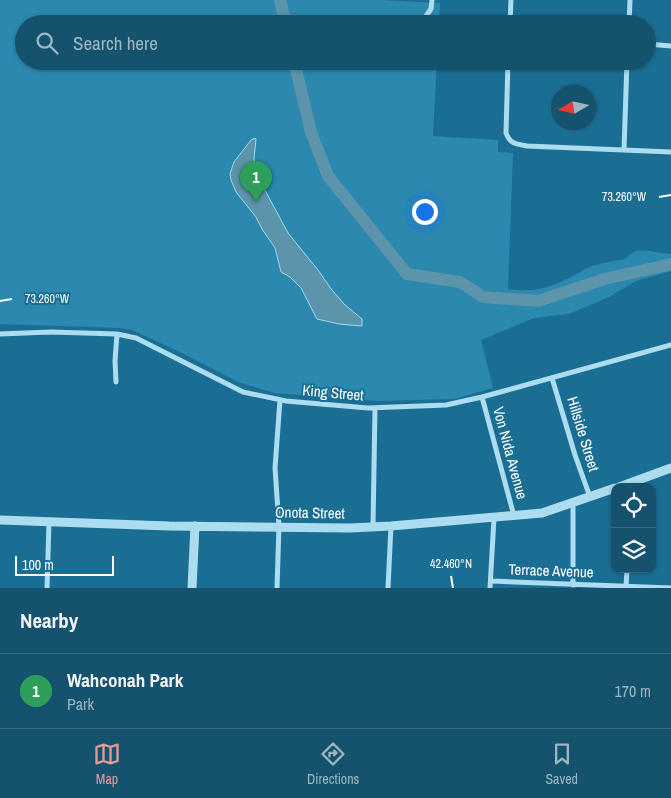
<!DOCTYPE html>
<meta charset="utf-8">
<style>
:root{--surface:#14526e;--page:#215c76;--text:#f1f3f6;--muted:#9db6c2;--line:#336981;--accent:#e69b98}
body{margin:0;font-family:"Archivo Narrow",sans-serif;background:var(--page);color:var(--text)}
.controls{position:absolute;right:15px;bottom:15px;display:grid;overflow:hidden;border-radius:10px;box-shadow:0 1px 4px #0004}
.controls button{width:45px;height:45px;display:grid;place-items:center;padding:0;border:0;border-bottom:1px solid var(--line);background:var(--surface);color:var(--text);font:25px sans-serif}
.compass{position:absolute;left:551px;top:85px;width:45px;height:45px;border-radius:50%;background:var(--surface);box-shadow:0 1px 4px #0004;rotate:261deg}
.scale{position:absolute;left:15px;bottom:12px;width:99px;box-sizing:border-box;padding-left:5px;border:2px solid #fff;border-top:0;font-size:14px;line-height:18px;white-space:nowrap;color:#fff;-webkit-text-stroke:4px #1b6e93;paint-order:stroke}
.you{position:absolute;left:424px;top:211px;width:18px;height:18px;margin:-12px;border:4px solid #fff;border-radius:50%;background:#1a73e8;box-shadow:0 0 0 8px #1a73e833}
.badge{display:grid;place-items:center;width:32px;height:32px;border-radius:50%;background:var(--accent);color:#fff;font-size:16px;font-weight:700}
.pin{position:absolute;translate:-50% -41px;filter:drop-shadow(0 1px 2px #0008)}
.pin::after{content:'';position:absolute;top:26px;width:18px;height:15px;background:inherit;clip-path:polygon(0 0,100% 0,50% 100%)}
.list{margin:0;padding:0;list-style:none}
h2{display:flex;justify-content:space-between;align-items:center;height:65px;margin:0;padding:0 20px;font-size:21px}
h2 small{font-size:16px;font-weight:400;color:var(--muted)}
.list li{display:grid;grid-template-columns:32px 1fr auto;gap:15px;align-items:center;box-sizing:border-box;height:75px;padding:0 20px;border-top:1px solid var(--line)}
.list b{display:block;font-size:19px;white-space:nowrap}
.list p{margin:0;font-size:16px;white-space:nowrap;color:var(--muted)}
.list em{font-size:16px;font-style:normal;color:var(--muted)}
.icon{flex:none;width:28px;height:28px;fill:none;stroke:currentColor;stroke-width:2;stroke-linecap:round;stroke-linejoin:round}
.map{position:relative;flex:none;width:671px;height:588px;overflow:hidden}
.search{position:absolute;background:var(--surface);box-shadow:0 1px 4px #0004;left:15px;right:15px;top:15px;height:55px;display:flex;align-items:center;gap:12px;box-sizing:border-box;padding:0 18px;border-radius:28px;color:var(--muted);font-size:19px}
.sheet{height:140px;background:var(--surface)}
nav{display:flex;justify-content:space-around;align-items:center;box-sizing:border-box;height:70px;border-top:1px solid var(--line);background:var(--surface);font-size:14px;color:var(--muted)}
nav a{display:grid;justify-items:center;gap:2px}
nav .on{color:var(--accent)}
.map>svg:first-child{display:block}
.green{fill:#2b88af}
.water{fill:#5c94ac;stroke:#9fdaf1}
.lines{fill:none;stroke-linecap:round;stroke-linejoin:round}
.river{stroke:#5c94ac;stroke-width:12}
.minor{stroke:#acdcef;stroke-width:5}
.tertiary{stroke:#acdcef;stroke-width:9}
.ticks{fill:none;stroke:#fff;stroke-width:2}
.labels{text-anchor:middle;stroke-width:4;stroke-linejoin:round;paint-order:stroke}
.street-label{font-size:15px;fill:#fff;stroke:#1b6e93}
.ticks-label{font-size:12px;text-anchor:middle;fill:#fff;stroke:#1b6e93;stroke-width:4;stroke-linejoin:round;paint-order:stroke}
</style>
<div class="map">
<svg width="671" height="588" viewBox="0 0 671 588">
<rect width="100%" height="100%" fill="#1b6e93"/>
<path class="green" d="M0,0H381L440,3L439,24H24V61H437L433,136L498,140V152L513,153L508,289C541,294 559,284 587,268C598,263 612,262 624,259C629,257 631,252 637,251C649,249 659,254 671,254V271L636,281L609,297L569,314L534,318L481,340L493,388L454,399L376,401L275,393L238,382L182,353L132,330L119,328L0,324Z"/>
<path class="water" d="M255,138L256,139L254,159L259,179L288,233L318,270L332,290L344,304L362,319V326L339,324L317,319L301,288L290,277L281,272L275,248L262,229L256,217L236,192L231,180L230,174L234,162L251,140Z"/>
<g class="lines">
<path class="river" d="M280,0L286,24
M294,61L311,132L328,176L407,274L460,282L483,297L538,301L605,279L671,264"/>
<path class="minor" d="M421,23L431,9L432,0
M510,24L511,0
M629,24L630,0
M647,44L671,46
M508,61L506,133C510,144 516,144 527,146L671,152
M624,150L627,61
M0,334L51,332L117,334L136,338L243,392L286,401L368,408L446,405L482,397L671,345
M552,378L575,455L590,497
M116,382L115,361L117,334
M482,397L514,516
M373,527L375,408
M491,581L671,588
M573,585V504
M626,587L627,569
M47,588L49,522
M277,588L279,526L275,468L280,400
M388,588L391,526
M490,588L494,518"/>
<path class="tertiary" d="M619,487L671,468
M0,520L169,526L350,528L391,526L542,513L615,488
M192,588L195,526"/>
</g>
<path class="ticks" d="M659,197L671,195M0,301L12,299M451,576L453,588"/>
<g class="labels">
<g class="street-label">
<text transform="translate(333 393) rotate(5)" y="5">King Street</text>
<text transform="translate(583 434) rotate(73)" y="5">Hillside Street</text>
<text transform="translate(510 453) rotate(75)" y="5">Von Nida Avenue</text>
<text transform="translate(310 513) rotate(1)" y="5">Onota Street</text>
<text transform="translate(551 571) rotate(2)" y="5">Terrace Avenue</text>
</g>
</g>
<g class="ticks-label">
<text x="624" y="201">73.260°W</text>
<text x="47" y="303">73.260°W</text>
<text x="451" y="568">42.460°N</text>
</g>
</svg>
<div class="controls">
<button><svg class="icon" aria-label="locate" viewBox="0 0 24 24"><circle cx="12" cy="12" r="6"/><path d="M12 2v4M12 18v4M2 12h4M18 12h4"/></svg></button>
<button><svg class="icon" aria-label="layers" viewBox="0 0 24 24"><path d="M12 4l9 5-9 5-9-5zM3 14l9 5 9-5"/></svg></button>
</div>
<svg class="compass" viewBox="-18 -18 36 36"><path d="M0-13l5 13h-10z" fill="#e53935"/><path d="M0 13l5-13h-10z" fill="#9db6c2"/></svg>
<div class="scale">100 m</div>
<div class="you"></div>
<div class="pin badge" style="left:256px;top:202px;background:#2e9e5b">1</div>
<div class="search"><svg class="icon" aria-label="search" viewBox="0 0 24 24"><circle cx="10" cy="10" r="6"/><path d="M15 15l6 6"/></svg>Search here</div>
</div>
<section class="sheet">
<h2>Nearby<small></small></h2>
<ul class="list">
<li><span class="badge" style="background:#2e9e5b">1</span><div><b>Wahconah Park</b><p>Park</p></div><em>170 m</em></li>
</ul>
</section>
<nav>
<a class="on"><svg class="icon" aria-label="map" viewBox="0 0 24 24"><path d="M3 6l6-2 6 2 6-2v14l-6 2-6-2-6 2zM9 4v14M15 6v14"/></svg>Map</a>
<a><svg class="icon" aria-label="directions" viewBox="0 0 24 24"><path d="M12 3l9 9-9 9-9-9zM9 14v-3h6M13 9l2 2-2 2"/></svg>Directions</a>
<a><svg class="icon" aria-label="saved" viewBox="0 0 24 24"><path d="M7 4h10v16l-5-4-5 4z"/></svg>Saved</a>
</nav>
